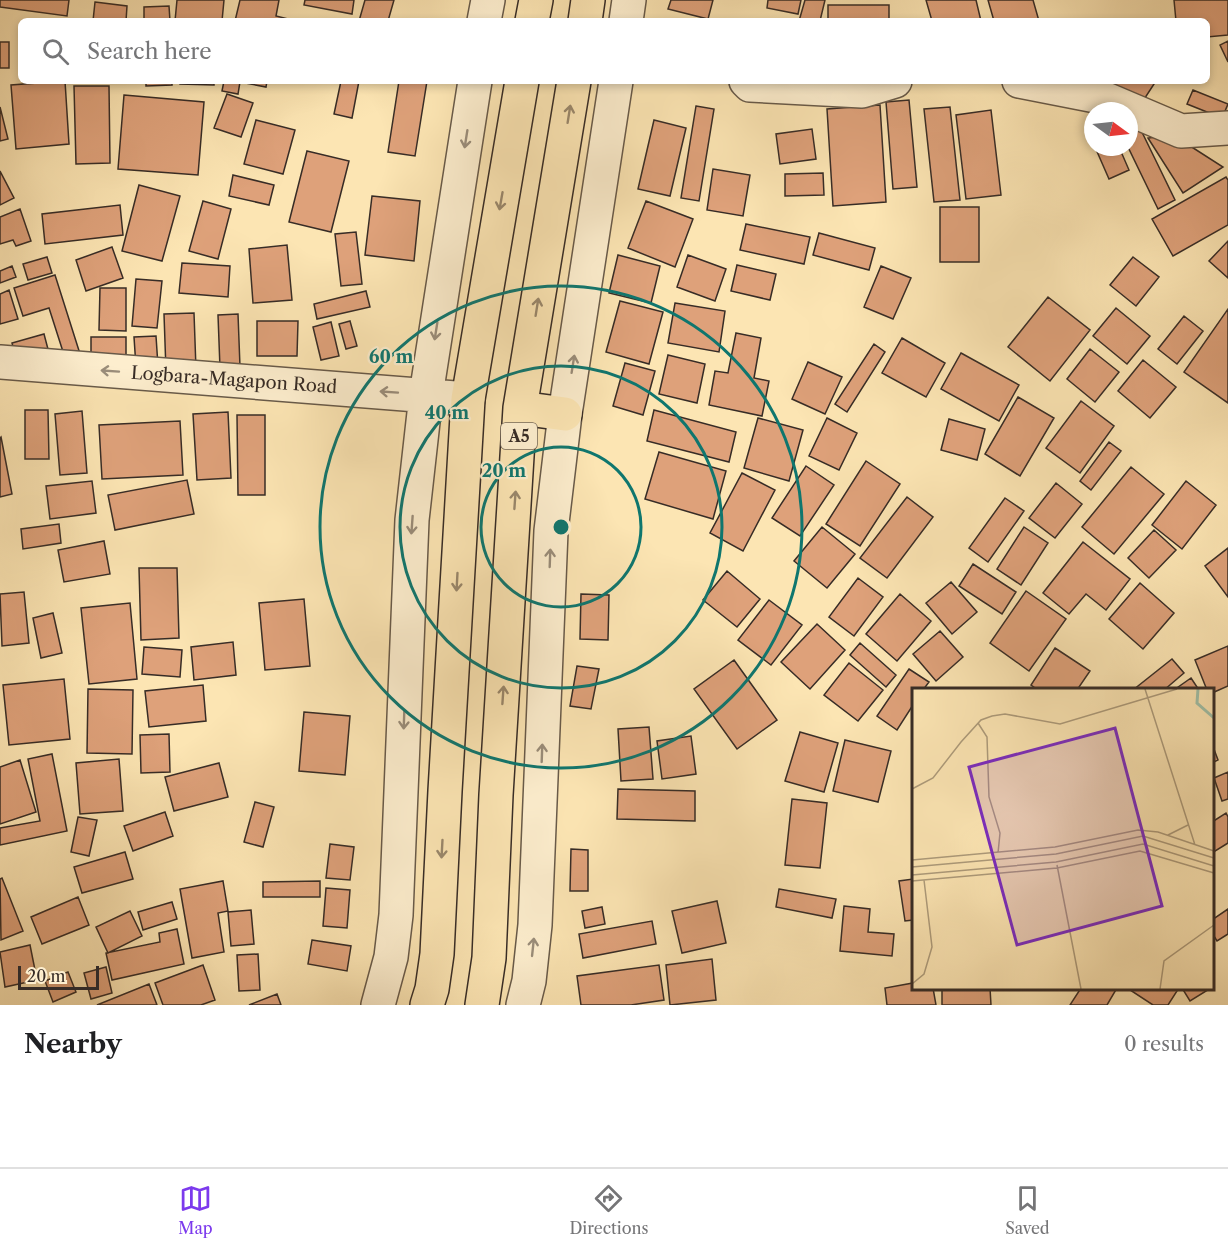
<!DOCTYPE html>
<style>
:root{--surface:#fff;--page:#f6f6f6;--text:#202124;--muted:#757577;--line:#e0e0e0;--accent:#7c3aed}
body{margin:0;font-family:"Libre Caslon Text",serif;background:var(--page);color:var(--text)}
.compass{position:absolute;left:1084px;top:102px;width:54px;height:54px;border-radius:50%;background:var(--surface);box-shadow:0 3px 9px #0003;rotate:105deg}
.scale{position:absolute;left:18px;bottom:15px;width:81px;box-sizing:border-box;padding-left:6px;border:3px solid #372c26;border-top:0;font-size:16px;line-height:21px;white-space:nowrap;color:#372c26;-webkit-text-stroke:4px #fdeece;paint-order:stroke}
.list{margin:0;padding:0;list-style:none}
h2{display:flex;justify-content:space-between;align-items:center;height:78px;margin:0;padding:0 24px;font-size:26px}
h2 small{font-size:20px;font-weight:400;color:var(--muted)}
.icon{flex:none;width:33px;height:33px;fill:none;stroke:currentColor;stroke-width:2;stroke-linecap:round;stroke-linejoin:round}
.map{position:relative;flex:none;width:1228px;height:1005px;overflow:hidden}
.search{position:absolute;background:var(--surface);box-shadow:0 3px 9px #0003;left:18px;right:18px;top:18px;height:66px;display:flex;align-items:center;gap:15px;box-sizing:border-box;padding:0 21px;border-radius:9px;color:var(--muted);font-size:22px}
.sheet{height:162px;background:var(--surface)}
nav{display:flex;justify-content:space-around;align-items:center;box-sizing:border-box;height:84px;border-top:2px solid var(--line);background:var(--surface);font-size:16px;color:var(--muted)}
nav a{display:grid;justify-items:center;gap:3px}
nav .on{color:var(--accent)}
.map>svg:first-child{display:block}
.building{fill:#dea17a;stroke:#372c26;stroke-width:1.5}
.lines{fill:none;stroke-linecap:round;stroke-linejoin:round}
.minor-casing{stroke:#685a49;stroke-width:36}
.tertiary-casing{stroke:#685a49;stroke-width:36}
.trunk-casing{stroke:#372c26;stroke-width:36}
.minor{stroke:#fdeece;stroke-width:33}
.tertiary{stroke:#fdeece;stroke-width:33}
.trunk{stroke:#fce5b3;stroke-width:33}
.oneway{stroke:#9a886c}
.oneway2{stroke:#9a8d7a}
.ring{fill:none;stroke:#0f766e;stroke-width:3}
.labels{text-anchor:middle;stroke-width:4.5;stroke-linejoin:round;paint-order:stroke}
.shield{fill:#fdeece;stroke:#726658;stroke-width:1.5}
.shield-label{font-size:16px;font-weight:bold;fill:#372c26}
.street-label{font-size:18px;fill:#372c26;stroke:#fdeece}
.inset-river{fill:none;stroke:#a0c0a8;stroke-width:3}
.inset-road{fill:none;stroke:#ad9b7b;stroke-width:1.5}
.view{fill:#7b2cbf;fill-opacity:0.15;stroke:#7b2cbf;stroke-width:3}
.inset-edge{fill:none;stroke:#372c26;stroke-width:3}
.centre{fill:#0f766e;stroke:#fdeece;stroke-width:3}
.ring-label{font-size:18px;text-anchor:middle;font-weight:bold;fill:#0f766e;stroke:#fdeece;stroke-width:4.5;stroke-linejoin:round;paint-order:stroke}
</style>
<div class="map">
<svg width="1228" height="1005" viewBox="0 0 1228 1005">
<rect width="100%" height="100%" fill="#fce5b3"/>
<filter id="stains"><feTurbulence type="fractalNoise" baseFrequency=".00333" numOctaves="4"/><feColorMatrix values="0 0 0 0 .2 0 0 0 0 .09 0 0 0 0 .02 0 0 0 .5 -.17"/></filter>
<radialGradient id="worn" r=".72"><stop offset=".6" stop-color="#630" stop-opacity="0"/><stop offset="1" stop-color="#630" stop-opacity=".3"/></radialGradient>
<path class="building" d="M0,0H69L67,16L0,7Z
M177,0H224L222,21H175Z
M240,0H279L276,16L296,21H235Z
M305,0H354L352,14L304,5Z
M365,0H394L388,21H359Z
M671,0H713L708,19L668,9Z
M768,0H801L798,14L767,8Z
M805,0H825L820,21H799Z
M926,0H976L981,21H932Z
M988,0H1033L1039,21H994Z
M1174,0H1228V35L1207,37V21H1176Z
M95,2L127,6L126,21H93Z
M828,5H889V21H828Z
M169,6L170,21H144V7Z
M1228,41V62L1220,45Z
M0,42H9V68H0Z
M65,81L69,144L16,149L11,85Z
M146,81H172V85L146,86Z
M180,81H214V85L180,84Z
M224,81H267L266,87L240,82L238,94L222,91Z
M341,81H359L352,118L334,114Z
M399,81H427L415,156L388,152Z
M1117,81H1156L1141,104L1114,86Z
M74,86H109L110,163L76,164Z
M1193,90L1228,104L1222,118L1187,104Z
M227,94L253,103L241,137L214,128Z
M124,95L204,102L198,175L118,169Z
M909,100L917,187L893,189L886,102Z
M880,105L886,202L833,206L827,109Z
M696,106L714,109L699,201L681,198Z
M0,107L8,139L0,141Z
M950,107L960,200L934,202L924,109Z
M991,110L1001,195L966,199L956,115Z
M256,120L295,130L283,174L244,164Z
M654,120L686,128L670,196L638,189Z
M1138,124L1175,200L1158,209L1128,147L1129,128Z
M812,129L816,159L780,164L776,134Z
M1173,135L1223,167L1183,193L1148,138Z
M1095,147H1119L1129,170L1109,179Z
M307,151L349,161L331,232L289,222Z
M713,169L750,175L743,216L707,210Z
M0,171L14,198L0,205Z
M823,173L824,195L785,196V174Z
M233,175L274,185L269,205L229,196Z
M1226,177L1228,180V225L1173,256L1152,219Z
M139,185L180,196L162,261L122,251Z
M372,196L420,201L414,261L365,255Z
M203,201L231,209L218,259L189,251Z
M646,201L693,219L675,267L628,248Z
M120,205L123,235L45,244L42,214Z
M940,207H979V262H940Z
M20,209L31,241L16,246L13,240L0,244V217Z
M746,224L810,237L804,264L740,250Z
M356,232L362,284L341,286L335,234Z
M819,233L875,248L869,270L813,255Z
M1228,241V278L1209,261Z
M287,245L292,300L253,303L249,249Z
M112,247L123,278L86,291L76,260Z
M618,255L660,266L651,303L609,293Z
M688,255L726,269L715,301L677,287Z
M47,257L52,273L28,280L23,264Z
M1133,257L1159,277L1136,306L1110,285Z
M182,263L230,266L228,297L179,293Z
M737,265L776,274L770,300L731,291Z
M12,266L16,277L0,283V271Z
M881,266L911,278L893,319L864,307Z
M55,275L81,357L66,361L49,308L23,316L14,288Z
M136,279L162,281L157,328L132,326Z
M100,288H126V331L99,330Z
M9,290L18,319L0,324V294Z
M366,291L370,307L317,319L314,304Z
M1048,297L1090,330L1050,381L1008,347Z
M620,301L663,312L649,364L606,352Z
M675,303L725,311L719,352L668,343Z
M1116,308L1150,336L1127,364L1093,336Z
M1228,309V403L1184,372Z
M194,313L196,369L166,371L164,314Z
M238,314L240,367L220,368L218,315Z
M1184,316L1203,331L1177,364L1158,349Z
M257,321H298L297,356H257Z
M350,321L357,346L346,349L339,324Z
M331,322L339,356L321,360L313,327Z
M736,333L761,338L754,378L769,381L762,416L709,405L715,371L728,373Z
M44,334L49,353L17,362L12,343Z
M156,336L158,366L136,367L134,337Z
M91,337H126V368L91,369Z
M902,338L945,363L926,397L882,373Z
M874,344L885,352L847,412L835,404Z
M1090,349L1119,372L1095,402L1067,379Z
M961,353L1019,385L999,421L941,389Z
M668,355L705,364L697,403L659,394Z
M1143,360L1176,387L1150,418L1118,391Z
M808,362L842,377L825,414L792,399Z
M625,363L655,371L643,415L613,406Z
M1018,397L1054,418L1020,476L985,454Z
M1081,401L1114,426L1080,473L1046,448Z
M25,410H48L49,459H25Z
M654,410L736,432L729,462L647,441Z
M82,411L87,473L60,475L55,414Z
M228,412L231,478L197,480L193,414Z
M237,415H265V495H238Z
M758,418L803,430L789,481L744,468Z
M827,418L857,433L839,470L809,456Z
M949,419L985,429L977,460L941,450Z
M180,421L183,475L102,479L99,425Z
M1,437L12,494L0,497V438Z
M1109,442L1121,451L1091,490L1080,481Z
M659,452L726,471L713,519L645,499Z
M866,461L900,484L860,546L826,524Z
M806,466L834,485L800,536L772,518Z
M1131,467L1164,494L1114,554L1082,527Z
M742,473L775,490L743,551L710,533Z
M187,480L194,514L115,530L108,495Z
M92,481L96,513L50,519L46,486Z
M1186,481L1216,505L1182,549L1152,525Z
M1056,483L1082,504L1055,538L1029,518Z
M907,497L933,517L887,578L860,558Z
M1005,498L1024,511L988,562L969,548Z
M59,524L61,543L23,549L21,529Z
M822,527L855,554L827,588L794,561Z
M1024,527L1048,543L1021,585L997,569Z
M1154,530L1176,550L1149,578L1128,558Z
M104,541L110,574L64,582L58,550Z
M1083,542L1130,579L1106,610L1086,594L1069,614L1043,593Z
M1228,548V597L1205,566Z
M973,564L1016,592L1002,614L959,586Z
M139,568H177L179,638L141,640Z
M727,571L760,599L737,627L703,600Z
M858,578L883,597L854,636L829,617Z
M951,582L977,612L952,634L926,603Z
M1140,583L1174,613L1143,649L1109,619Z
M1026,591L1066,619L1029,671L990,643Z
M24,592L29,643L2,646L0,594Z
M581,594L609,595L608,640L580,639Z
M900,594L931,621L897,661L866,634Z
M304,599L310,666L265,670L259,603Z
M769,600L802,625L771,665L738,640Z
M130,603L137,679L89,684L81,608Z
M53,613L62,653L41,658L33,618Z
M817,624L845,650L810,689L781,662Z
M940,631L963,657L936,681L913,654Z
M233,642L236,675L194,680L191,647Z
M860,643L896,675L886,687L850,655Z
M1228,646V686L1212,693V690H1207L1195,660Z
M144,647L182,650L180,677L142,674Z
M1055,648L1090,671L1077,690H1038L1031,685Z
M1172,659L1184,673L1164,690H1133Z
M734,660L777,720L737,749L694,689Z
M849,663L883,690L858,721L824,695Z
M577,666L599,669L591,709L570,706Z
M909,669L929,682L923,690H913V705L897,730L877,716Z
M1191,678L1199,690H1174Z
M64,679L70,739L9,745L3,685Z
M203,685L206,721L149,727L145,691Z
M88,689L133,690L132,754L87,753Z
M304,712L350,716L345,775L299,771Z
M649,727L653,779L621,781L618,729Z
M800,732L838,743L824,792L785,781Z
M169,734L170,772L141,773L140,735Z
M691,736L696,774L662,779L657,741Z
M845,740L891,751L878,802L833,791Z
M1212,744L1218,760L1212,763Z
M52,754L67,831L0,845V828L40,821L28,759Z
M119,759L123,811L80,814L76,763Z
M20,760L36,812L0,824V767Z
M219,763L228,797L174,811L165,777Z
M1228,772V799L1222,801L1214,778Z
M618,789L695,791V821L617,819Z
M792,799L827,803L820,868L785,865Z
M255,802L274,807L263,847L244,842Z
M165,812L173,836L133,851L124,826Z
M1226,813L1228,817V843L1212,853V822Z
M78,817L97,820L89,856L71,852Z
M330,844L354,847L350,880L326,878Z
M571,849L588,850V891H570Z
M125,852L133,879L82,893L74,867Z
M2,878L23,931L1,940L0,879Z
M913,879V920L905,921L899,881Z
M223,881L228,911L218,913L224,952L192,958L180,889Z
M320,881V897H263V882Z
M326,888L350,890L347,928L323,926Z
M779,889L836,899L832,918L776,907Z
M78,897L89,925L42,944L31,917Z
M717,901L726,943L682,953L672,911Z
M172,902L177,919L143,930L138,912Z
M844,906L870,909L868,932L894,934L892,956L840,951Z
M602,907L605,924L585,928L582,911Z
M1228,909V934L1217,941L1212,933V920Z
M251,910L254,944L231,946L228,912Z
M130,911L142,936L108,953L96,927Z
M652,921L656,944L583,958L579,934Z
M177,929L184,964L112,980L106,953L160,942L159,933Z
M312,940L351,946L347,971L308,964Z
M30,945L37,980L5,987L0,952Z
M258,954L260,990L239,991L237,955Z
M712,959L716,1000L670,1005L666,965Z
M203,965L215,1000L201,1005H163L155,983Z
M659,965L664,1000L631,1005H581L577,976Z
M106,967L112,993L91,999L84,973Z
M68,972L76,992L53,1002L45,981Z
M913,983V988H933L936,1005H887L885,988Z
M149,984L157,1005H97Z
M942,988H990L991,1005H942Z
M1081,988H1117L1107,1005H1070Z
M1127,988H1173L1177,991L1168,1005H1153Z
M1182,988H1211L1190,1001Z
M277,994L281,1005H249Z"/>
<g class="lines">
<defs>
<path id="minor" d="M746,81L750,85L862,91L895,81
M1019,81L1101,97L1181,131L1228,128"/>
<path id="tertiary" d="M484,21L488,0
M626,21L629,0
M0,362L468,399
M378,1005L391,957L396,915L412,520L426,395L475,81
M523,1005L529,981L535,925L551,531L565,414L616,81"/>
<path id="trunk" d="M532,21L536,0
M585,21L588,0
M520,408L565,414
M427,1005L432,989L437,954L445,791L468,399L522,81
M482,1005L489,958L496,795L520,408L574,81"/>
</defs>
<use href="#minor" class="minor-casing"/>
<use href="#tertiary" class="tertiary-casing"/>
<use href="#trunk" class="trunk-casing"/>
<use href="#minor" class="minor"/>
<use href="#tertiary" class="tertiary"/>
<use href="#trunk" class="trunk"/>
</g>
<defs><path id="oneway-shaft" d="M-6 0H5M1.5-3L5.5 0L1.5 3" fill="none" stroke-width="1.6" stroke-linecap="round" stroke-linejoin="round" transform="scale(1.5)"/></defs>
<g class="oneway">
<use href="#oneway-shaft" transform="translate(569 114) rotate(-81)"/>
<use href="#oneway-shaft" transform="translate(501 201) rotate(100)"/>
<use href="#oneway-shaft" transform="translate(537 307) rotate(-81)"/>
<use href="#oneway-shaft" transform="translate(515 500) rotate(-86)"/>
<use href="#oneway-shaft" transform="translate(457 582) rotate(93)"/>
<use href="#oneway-shaft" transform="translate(503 695) rotate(-86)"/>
<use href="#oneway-shaft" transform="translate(442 849) rotate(93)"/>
</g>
<g class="oneway2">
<use href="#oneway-shaft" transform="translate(466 139) rotate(99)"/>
<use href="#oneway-shaft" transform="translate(436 331) rotate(99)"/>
<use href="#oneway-shaft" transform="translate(573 364) rotate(-81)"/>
<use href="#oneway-shaft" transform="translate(110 371) rotate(-176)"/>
<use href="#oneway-shaft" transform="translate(389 392) rotate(-176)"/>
<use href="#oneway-shaft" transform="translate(412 525) rotate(94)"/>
<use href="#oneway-shaft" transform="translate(550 558) rotate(-88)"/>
<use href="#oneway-shaft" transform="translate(404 720) rotate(92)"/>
<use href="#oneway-shaft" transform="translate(542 753) rotate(-88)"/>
<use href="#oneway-shaft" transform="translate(533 947) rotate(-84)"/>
</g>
<g class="ring">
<circle cx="561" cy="527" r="80"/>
<circle cx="561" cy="527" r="161"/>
<circle cx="561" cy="527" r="241"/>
</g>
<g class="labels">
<rect class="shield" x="501" y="423" width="36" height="26" rx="4.5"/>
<g class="shield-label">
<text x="519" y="442">A5</text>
</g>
<g class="street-label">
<text transform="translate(234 380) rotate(4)" y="6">Logbara-Magapon Road</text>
</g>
</g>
<g transform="translate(912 688)">
<rect width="302" height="302" fill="#fce5b3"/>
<path class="inset-river" d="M286,1L285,15L302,30"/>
<path class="inset-road" d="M233,1L283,157M66,35L75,49L77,109L88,145L86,165M0,101L21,90L49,54L69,32L80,28L93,26L148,36L265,1M256,147L276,137M0,172L143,159L226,142L246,144L302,163M145,177L169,301M0,179L144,166L231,148L302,170M0,187L144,174L231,156L302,178M0,193L145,180L228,163L302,185M0,296L12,286L20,259L12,192M248,301L252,273L302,237"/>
<path class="view" d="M203,40L250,218L105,257L57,79Z"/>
<rect width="302" height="302" class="inset-edge"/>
</g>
<circle cx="561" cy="527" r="9" class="centre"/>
<g class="ring-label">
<text x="391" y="363">60 m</text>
<text x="447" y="419">40 m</text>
<text x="504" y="477">20 m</text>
</g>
<rect width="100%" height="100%" filter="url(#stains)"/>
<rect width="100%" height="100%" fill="url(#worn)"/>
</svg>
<svg class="compass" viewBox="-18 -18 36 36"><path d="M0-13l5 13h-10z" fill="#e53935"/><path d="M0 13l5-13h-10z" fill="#757577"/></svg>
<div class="scale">20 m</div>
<div class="search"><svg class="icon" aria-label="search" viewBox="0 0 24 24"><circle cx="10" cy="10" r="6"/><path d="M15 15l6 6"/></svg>Search here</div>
</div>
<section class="sheet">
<h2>Nearby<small>0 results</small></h2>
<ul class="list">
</ul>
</section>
<nav>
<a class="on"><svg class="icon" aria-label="map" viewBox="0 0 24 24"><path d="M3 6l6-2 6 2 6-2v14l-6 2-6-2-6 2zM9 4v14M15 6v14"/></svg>Map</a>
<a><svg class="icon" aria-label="directions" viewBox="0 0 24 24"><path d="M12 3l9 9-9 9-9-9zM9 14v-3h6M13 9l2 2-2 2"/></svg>Directions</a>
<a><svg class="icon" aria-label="saved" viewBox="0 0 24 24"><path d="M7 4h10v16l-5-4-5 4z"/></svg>Saved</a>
</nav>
